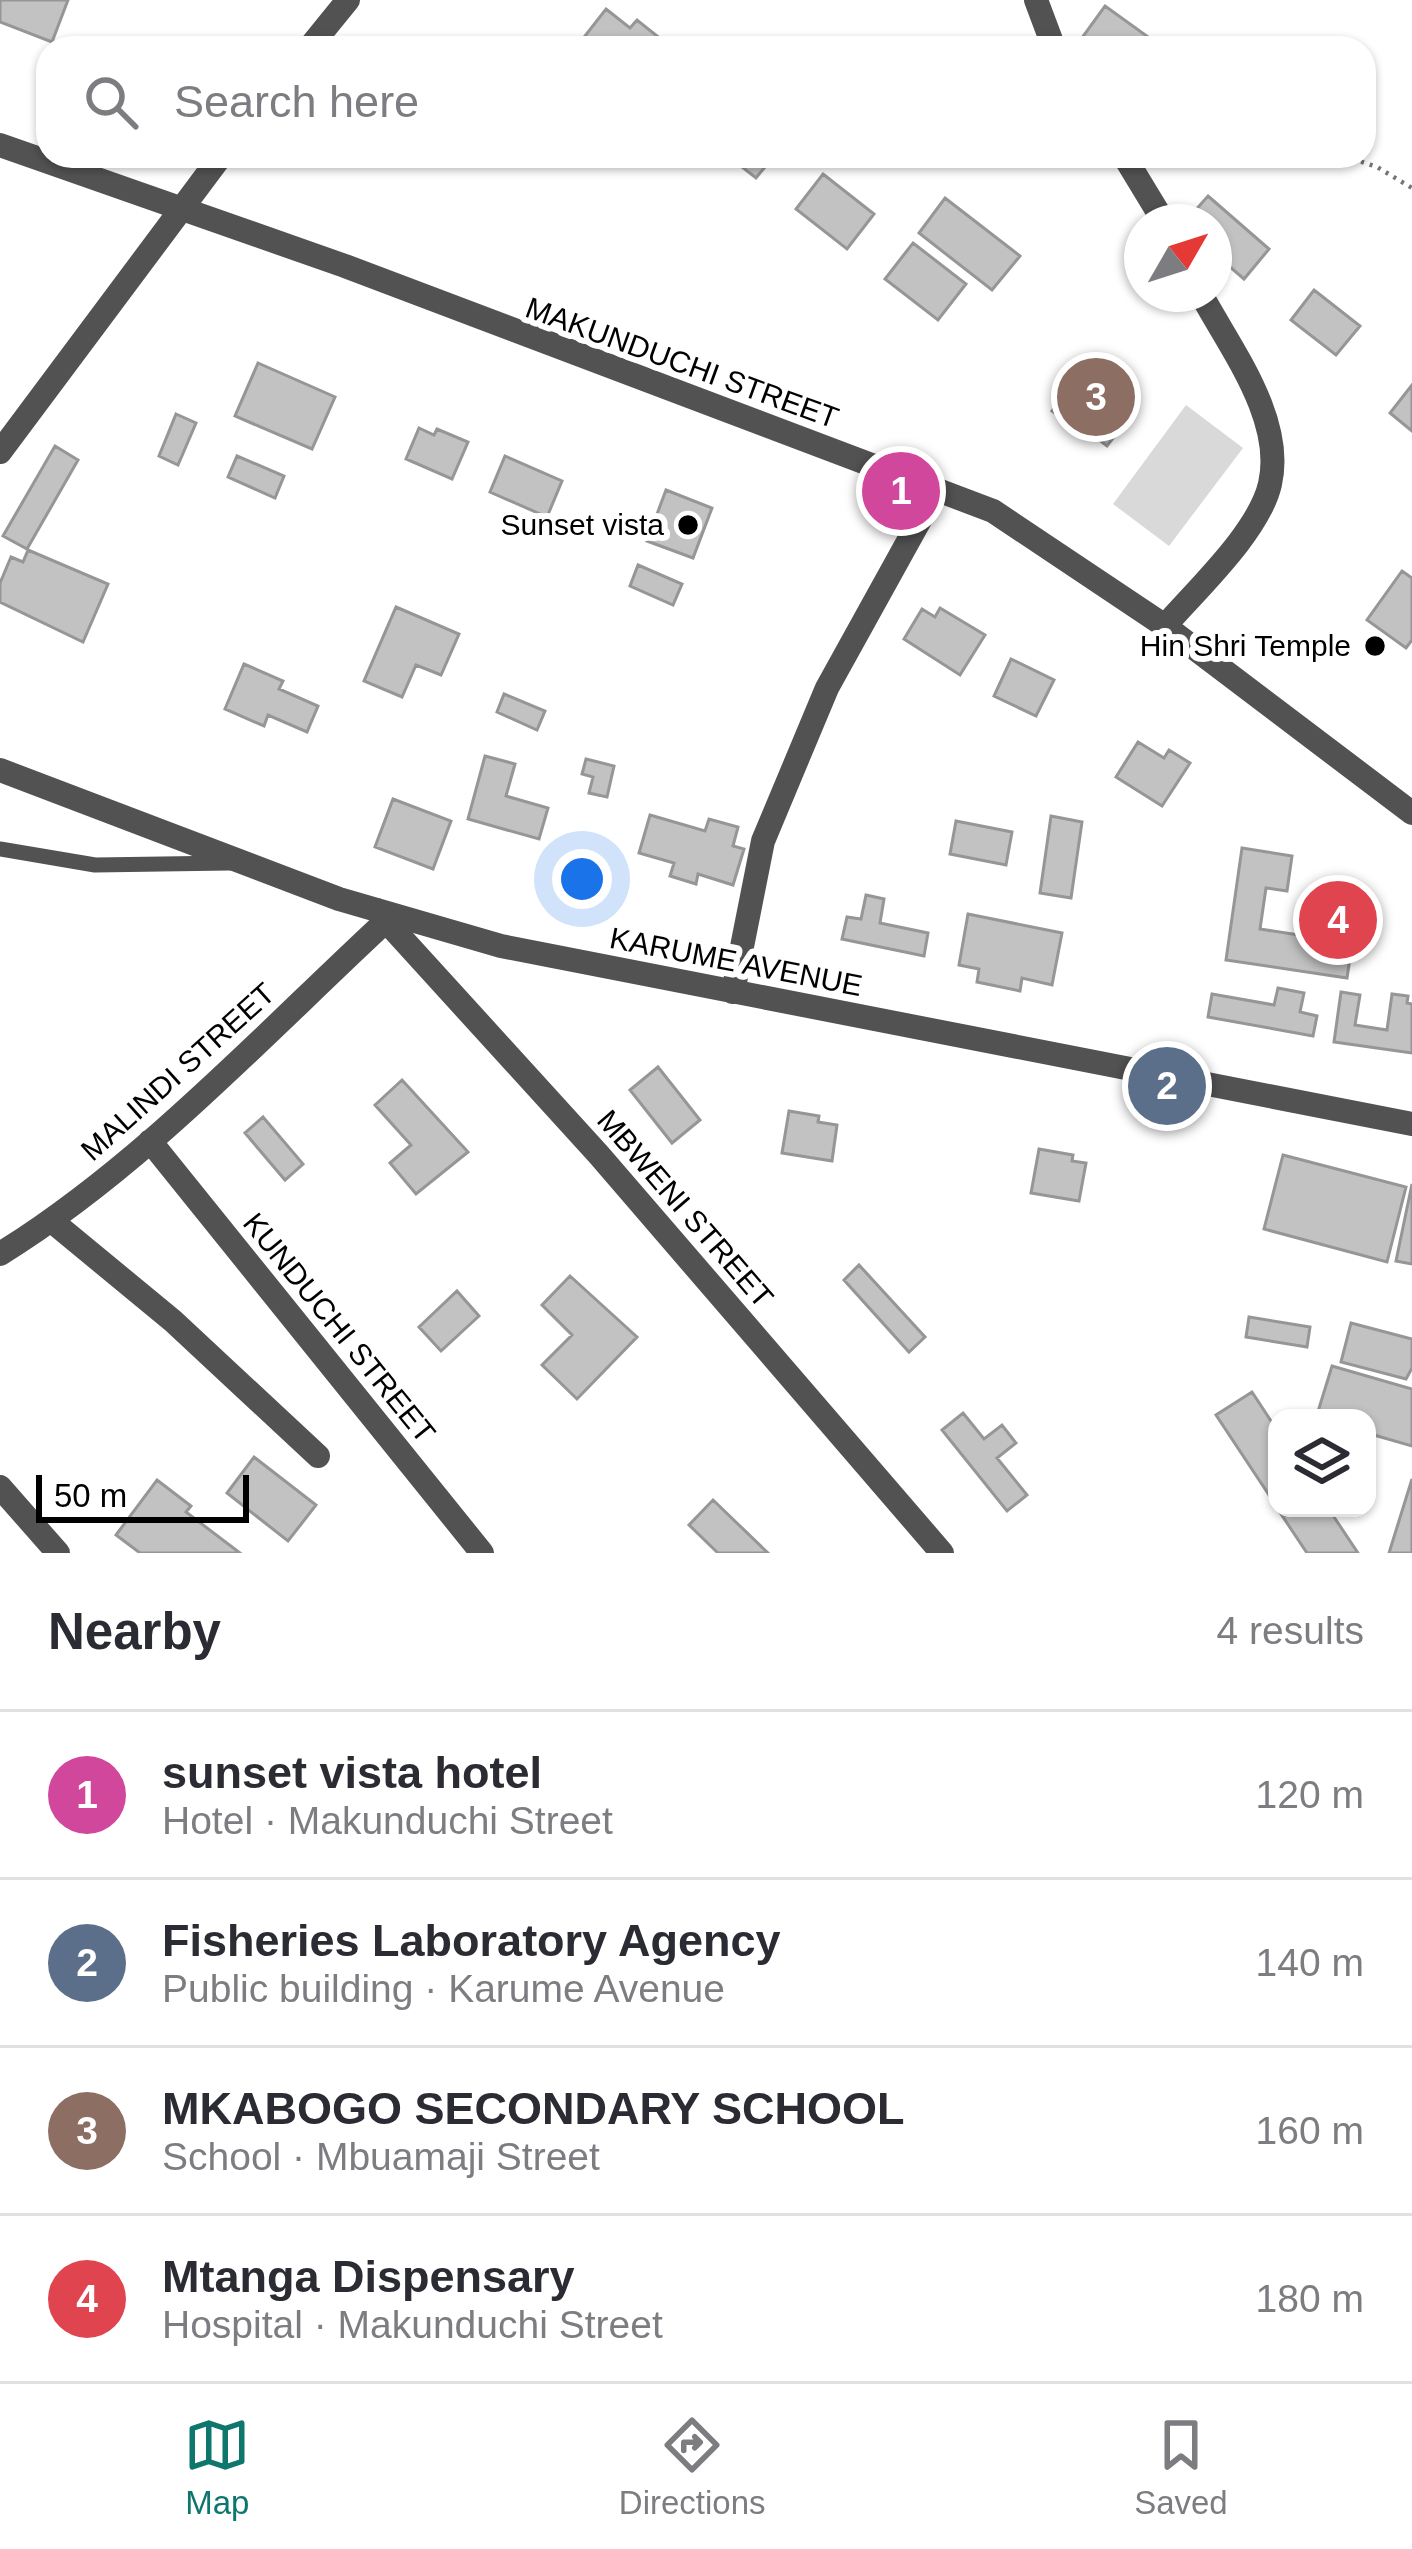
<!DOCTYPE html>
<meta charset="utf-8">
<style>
:root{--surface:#fff;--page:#f2f2f3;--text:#2b2b33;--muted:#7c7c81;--line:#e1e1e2;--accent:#0f766e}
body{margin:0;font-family:Arial,sans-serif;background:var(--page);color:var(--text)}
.controls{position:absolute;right:36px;bottom:36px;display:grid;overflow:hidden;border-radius:24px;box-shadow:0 3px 9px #0004}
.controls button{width:108px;height:108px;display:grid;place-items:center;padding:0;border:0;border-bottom:3px solid var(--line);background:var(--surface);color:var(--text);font:60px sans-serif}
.compass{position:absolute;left:1124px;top:204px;width:108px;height:108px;border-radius:50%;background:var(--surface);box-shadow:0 3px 9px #0004;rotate:51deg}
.scale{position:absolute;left:36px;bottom:30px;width:213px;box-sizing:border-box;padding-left:12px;border:6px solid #000;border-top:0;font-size:33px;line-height:42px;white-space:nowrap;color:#000;-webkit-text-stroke:9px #fff;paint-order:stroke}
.you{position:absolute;left:582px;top:879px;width:42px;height:42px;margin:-30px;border:9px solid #fff;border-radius:50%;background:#1a73e8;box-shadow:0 0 0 18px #1a73e833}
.badge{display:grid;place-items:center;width:78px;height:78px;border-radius:50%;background:var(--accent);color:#fff;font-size:39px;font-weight:700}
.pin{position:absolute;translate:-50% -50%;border:6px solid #fff;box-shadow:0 3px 12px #0006}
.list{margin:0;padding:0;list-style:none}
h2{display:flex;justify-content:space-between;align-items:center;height:156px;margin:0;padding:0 48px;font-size:51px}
h2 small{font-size:39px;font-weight:400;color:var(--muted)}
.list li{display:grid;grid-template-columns:78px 1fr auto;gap:36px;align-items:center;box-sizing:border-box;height:168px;padding:0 48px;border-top:3px solid var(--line)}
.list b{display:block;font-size:45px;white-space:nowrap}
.list p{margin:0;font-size:39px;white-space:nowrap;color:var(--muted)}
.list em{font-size:39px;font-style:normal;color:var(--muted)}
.icon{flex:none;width:66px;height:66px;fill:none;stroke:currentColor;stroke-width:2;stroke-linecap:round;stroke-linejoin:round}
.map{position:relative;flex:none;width:1412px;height:1553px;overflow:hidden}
.search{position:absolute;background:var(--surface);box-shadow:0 3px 9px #0004;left:36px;right:36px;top:36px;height:132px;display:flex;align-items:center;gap:30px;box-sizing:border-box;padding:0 42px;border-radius:36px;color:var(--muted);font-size:45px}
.sheet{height:828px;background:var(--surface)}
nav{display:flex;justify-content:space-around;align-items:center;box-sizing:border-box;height:168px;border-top:3px solid var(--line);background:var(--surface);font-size:33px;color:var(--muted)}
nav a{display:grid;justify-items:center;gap:6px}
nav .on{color:var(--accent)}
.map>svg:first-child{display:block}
.green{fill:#d9d9d9}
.building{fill:#c2c2c2;stroke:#969696;stroke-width:3}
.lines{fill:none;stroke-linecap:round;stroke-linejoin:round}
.path{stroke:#747474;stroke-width:4.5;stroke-dasharray:3 6;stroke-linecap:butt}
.service{stroke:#525252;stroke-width:15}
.minor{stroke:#525252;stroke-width:24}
.tertiary{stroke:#525252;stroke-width:24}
.poi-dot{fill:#000;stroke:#fff;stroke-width:4.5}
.labels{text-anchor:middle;stroke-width:12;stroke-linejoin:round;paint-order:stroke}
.street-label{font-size:30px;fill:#000;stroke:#fff}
.poi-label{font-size:30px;fill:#000;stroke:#fff;text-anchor:end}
</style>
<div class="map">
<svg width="1412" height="1553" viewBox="0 0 1412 1553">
<rect width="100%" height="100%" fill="#fff"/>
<path class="green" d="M1186,405L1243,448L1169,546L1113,504Z"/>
<path class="building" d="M0,0H68L52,42L0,22Z
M1105,6L1151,39L1145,48L1076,46Z
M606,9L630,28L637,20L662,40L655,48H589L581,41Z
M728,156H774L756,178Z
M823,174L874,214L847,249L796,209Z
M1208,196L1269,249L1244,279L1214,253V222H1185Z
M945,198L1020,256L992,290L919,233Z
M913,243L966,284L938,320L885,279Z
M1314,290L1360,326L1336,355L1291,320Z
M1080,362L1108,382L1103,389L1133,412L1107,446L1073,420L1070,424L1052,411L1078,378L1071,373Z
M258,363L335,397L312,449L235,416Z
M1412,385V431L1390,413Z
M176,414L196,423L178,465L159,456Z
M419,428L434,435L437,429L468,442L452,479L406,459Z
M55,446L78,460L27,549L3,536Z
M237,456L284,476L275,498L228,477Z
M505,456L562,481L547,517L490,492Z
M666,490L712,508L693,558L647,541Z
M28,550L108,584L83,642L0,602V583L11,557L23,562Z
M638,565L682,584L673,605L630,586Z
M1402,571L1412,578V640L1406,648L1367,620Z
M396,607L459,634L441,675L416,665L402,697L364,681Z
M940,608L985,635L960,675L904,639L922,609L935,617Z
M1011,659L1054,680L1036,716L994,696Z
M244,664L283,681L279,689L318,706L307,732L268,715L264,726L225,709Z
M504,694L545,711L537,730L497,712Z
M1138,742L1164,758L1169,750L1190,763L1162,806L1116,777Z
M485,756L515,764L506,796L548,808L539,839L468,819Z
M586,759L614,766L607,797L589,793L593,777L582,774Z
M393,799L451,821L433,869L375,847Z
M650,815L705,831L709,819L738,827L733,846L744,849L733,885L698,874L696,884L670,876L674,863L639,853Z
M1051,816L1082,822L1071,898L1040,893Z
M956,821L1012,832L1006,865L950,854Z
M1242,848L1292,856L1287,891L1266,888L1260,929L1318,938L1323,906L1357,911L1347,978L1226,960Z
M866,895L884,899L880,923L928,933L924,956L842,939L847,917L861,919Z
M968,914L1062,933L1052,985L1022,978L1020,991L977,982L979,969L959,965Z
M1278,988L1304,993L1300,1012L1317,1016L1313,1036L1208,1017L1212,994L1274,1005Z
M1341,992L1360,995L1355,1025L1387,1030L1392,994L1408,996L1407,1003L1412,1004V1053L1334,1042Z
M658,1067L700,1120L672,1143L630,1090Z
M402,1080L468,1152L416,1194L390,1163L411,1145L375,1105Z
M789,1111L819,1116L818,1122L837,1125L832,1161L782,1153Z
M263,1117L303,1164L285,1180L245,1133Z
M1039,1149L1073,1155L1072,1161L1086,1163L1079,1201L1031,1193Z
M1283,1155L1406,1187L1387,1262L1264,1229Z
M1412,1184V1264L1396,1261Z
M859,1265L925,1337L909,1352L844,1280Z
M570,1276L637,1337L577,1399L542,1365L572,1335L542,1305Z
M457,1291L479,1316L441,1351L419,1327Z
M1249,1317L1310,1327L1307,1347L1246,1337Z
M1351,1323L1412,1339V1368L1406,1379L1341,1362Z
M1332,1366L1412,1389V1446L1367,1433V1418H1316Z
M1252,1392L1277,1430V1507L1216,1415Z
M963,1413L984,1439L1002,1425L1016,1443L997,1458L1027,1495L1007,1511L942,1430Z
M254,1457L316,1505L288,1541L227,1493Z
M1412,1479V1553H1389Z
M157,1480L191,1506L186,1512L240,1553H140L116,1535Z
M713,1500L768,1553H718L689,1525Z
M1277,1508H1328L1358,1553H1307Z"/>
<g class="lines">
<path class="path" d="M1344,156L1377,167L1412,188"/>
<path class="service" d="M0,849L95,865L230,863"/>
<path class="minor" d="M1036,0L1054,48
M309,48L348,0
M0,145L345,266L993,511L1165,626L1412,813
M1124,156L1164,222
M0,452L221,156
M1165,626C1197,589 1259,532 1270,484C1285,419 1230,348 1201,294
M376,910L599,1155L942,1553
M733,992L763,841L827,688L936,491
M150,1141L482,1553
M53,1222L173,1321L318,1456
M0,1254C141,1167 264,1034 386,921
M0,1487L58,1553"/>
<path class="tertiary" d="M0,770L339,899L501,946L1412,1124"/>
</g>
<g class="poi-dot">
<circle cx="688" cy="525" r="12"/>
<circle cx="1375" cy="646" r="12"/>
</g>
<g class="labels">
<g class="street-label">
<text transform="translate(682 363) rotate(20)" y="10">MAKUNDUCHI STREET</text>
<text transform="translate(736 962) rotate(11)" y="10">KARUME AVENUE</text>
<text transform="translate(178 1072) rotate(-42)" y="10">MALINDI STREET</text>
<text transform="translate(685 1209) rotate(49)" y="10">MBWENI STREET</text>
<text transform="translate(339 1328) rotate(51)" y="10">KUNDUCHI STREET</text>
</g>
<g class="poi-label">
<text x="664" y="535">Sunset vista</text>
<text x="1351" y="656">Hin Shri Temple</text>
</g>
</g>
</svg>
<div class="controls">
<button><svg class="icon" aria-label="layers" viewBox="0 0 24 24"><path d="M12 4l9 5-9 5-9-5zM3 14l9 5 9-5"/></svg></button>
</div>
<svg class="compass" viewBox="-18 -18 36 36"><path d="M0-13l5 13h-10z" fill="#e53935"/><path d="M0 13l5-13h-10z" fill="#7c7c81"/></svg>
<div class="scale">50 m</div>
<div class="you"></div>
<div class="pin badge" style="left:901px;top:491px;background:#d1479c">1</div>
<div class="pin badge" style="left:1167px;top:1086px;background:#5c6f8a">2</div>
<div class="pin badge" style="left:1096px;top:397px;background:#8d6e63">3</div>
<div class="pin badge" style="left:1338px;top:920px;background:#e0444e">4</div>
<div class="search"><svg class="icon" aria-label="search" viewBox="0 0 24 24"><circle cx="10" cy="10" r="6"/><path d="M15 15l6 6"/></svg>Search here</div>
</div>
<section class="sheet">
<h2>Nearby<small>4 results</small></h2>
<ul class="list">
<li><span class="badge" style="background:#d1479c">1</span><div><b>sunset vista hotel</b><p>Hotel · Makunduchi Street</p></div><em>120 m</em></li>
<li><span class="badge" style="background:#5c6f8a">2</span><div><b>Fisheries Laboratory Agency</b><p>Public building · Karume Avenue</p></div><em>140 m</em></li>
<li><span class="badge" style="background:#8d6e63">3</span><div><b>MKABOGO SECONDARY SCHOOL</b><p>School · Mbuamaji Street</p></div><em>160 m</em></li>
<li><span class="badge" style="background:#e0444e">4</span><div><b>Mtanga Dispensary</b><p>Hospital · Makunduchi Street</p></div><em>180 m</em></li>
</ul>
</section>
<nav>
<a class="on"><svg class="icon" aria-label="map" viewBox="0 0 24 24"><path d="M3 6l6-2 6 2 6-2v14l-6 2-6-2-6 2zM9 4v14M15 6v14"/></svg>Map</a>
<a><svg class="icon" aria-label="directions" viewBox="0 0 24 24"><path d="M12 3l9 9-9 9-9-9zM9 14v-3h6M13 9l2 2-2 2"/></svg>Directions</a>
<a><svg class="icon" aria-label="saved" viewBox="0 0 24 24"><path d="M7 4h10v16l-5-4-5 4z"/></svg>Saved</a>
</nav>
